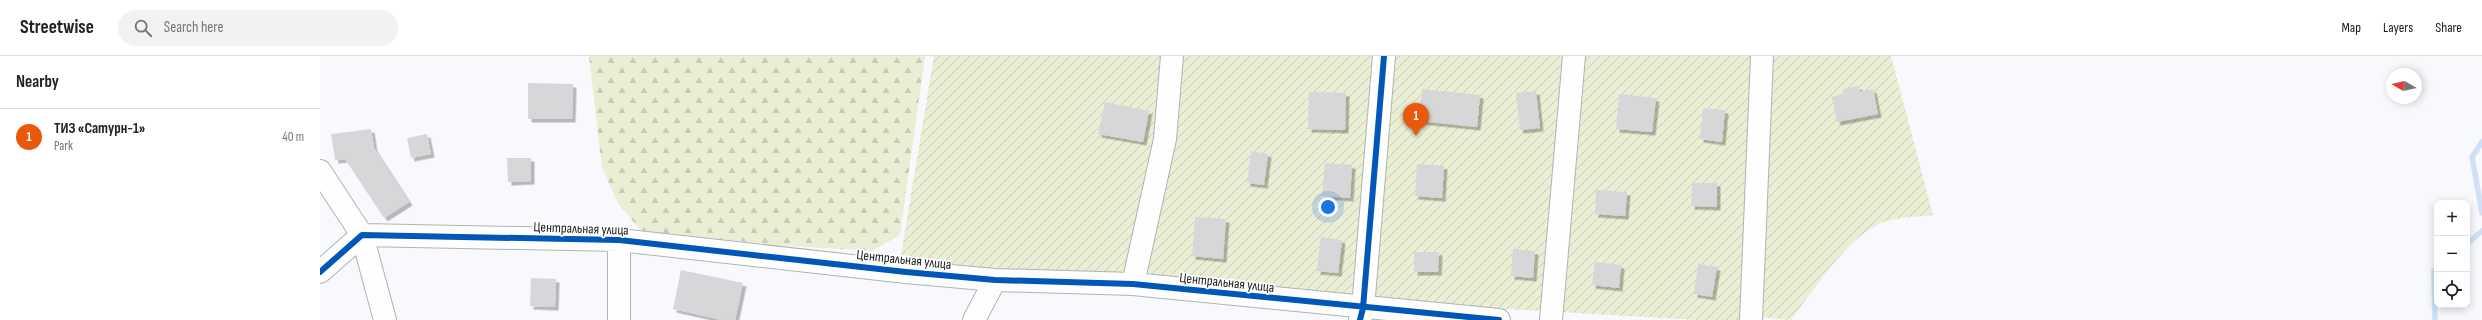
<!DOCTYPE html>
<meta charset="utf-8">
<style>
:root{--surface:#fff;--page:#f2f2f2;--text:#222;--muted:#767676;--line:#e0e0e0;--accent:#ea580c}
body{margin:0;font-family:"Sofia Sans Condensed",sans-serif;background:var(--page);color:var(--text)}
.controls{position:absolute;right:12px;bottom:12px;display:grid;overflow:hidden;border-radius:8px;box-shadow:0 2px 10px #0003}
.controls button{width:36px;height:36px;display:grid;place-items:center;padding:0;border:0;border-bottom:1px solid var(--line);background:var(--surface);color:var(--text);font:20px sans-serif}
.compass{position:absolute;left:2066px;top:12px;width:36px;height:36px;border-radius:50%;background:var(--surface);box-shadow:0 2px 10px #0003;rotate:279deg}
.you{position:absolute;left:1008px;top:151px;width:14px;height:14px;margin:-10px;border:3px solid #fff;border-radius:50%;background:#1a73e8;box-shadow:0 0 0 6px #1a73e833}
.badge{display:grid;place-items:center;width:26px;height:26px;border-radius:50%;background:var(--accent);color:#fff;font-size:13px;font-weight:700}
.pin{position:absolute;translate:-50% -33px;filter:drop-shadow(0 1px 2px #0008)}
.pin::after{content:'';position:absolute;top:21px;width:14px;height:12px;background:inherit;clip-path:polygon(0 0,100% 0,50% 100%)}
.list{margin:0;padding:0;list-style:none}
h2{display:flex;justify-content:space-between;align-items:center;height:52px;margin:0;padding:0 16px;font-size:17px}
h2 small{font-size:13px;font-weight:400;color:var(--muted)}
.list li{display:grid;grid-template-columns:26px 1fr auto;gap:12px;align-items:center;box-sizing:border-box;height:56px;padding:0 16px;border-top:1px solid var(--line)}
.list b{display:block;font-size:15px;white-space:nowrap}
.list p{margin:0;font-size:13px;white-space:nowrap;color:var(--muted)}
.list em{font-size:13px;font-style:normal;color:var(--muted)}
.icon{flex:none;width:22px;height:22px;fill:none;stroke:currentColor;stroke-width:2;stroke-linecap:round;stroke-linejoin:round}
.map{position:relative;flex:none;width:2162px;height:264px;overflow:hidden}
header{display:flex;align-items:center;gap:24px;box-sizing:border-box;height:56px;padding:0 20px;background:var(--surface);border-bottom:1px solid var(--line)}
header strong{font-size:19px}
nav{display:flex;gap:22px;margin-inline-start:auto;font-size:14px}
.search{width:280px;height:36px;background:var(--page);display:flex;align-items:center;gap:10px;box-sizing:border-box;padding:0 14px;border-radius:22px;color:var(--muted);font-size:15px}
main{display:flex}
aside{flex:1;background:var(--surface)}
.map>svg:first-child{display:block}
.forest{fill:url(#forest-firs)}
.garden{fill:url(#garden-furrows)}
.lines{fill:none;stroke-linecap:round;stroke-linejoin:round}
.stream{stroke:#d0e1f7;stroke-width:5.5}
.building{fill:#d7d6d8;filter:url(#shadow)}
.minor-casing{stroke:#b1b2b5;stroke-width:24}
.minor{stroke:#fefeff;stroke-width:22}
.cycleway-casing{stroke:#fff;stroke-width:8}
.cycleway{stroke:#0057b8;stroke-width:6}
.labels{text-anchor:middle;stroke-width:3.5;stroke-linejoin:round;paint-order:stroke}
.street-label{font-size:14px;fill:#202125;stroke:#fff}
</style>
<header>
<strong>Streetwise</strong>
<div class="search"><svg class="icon" aria-label="search" viewBox="0 0 24 24"><circle cx="10" cy="10" r="6"/><path d="M15 15l6 6"/></svg>Search here</div>
<nav><a>Map</a><a>Layers</a><a>Share</a></nav>
</header>
<main>
<aside>
<h2>Nearby<small></small></h2>
<ul class="list">
<li><span class="badge">1</span><div><b>ТИЗ «Сатурн-1»</b><p>Park</p></div><em>40 m</em></li>
</ul>
</aside>
<div class="map">
<svg width="2162" height="264" viewBox="0 0 2162 264">
<defs>
<pattern id="forest-firs" width="22" height="20" patternUnits="userSpaceOnUse"><rect width="22" height="20" fill="#eaeed4"/><path d="M5 1l3.5 6h-7zM16 11l3.5 6h-7z" fill="#c8ccb6"/></pattern>
<pattern id="garden-furrows" width="10" height="10" patternUnits="userSpaceOnUse"><rect width="10" height="10" fill="#eaeed4"/><path d="M-1 1l2-2M0 10L10 0M9 11l2-2" fill="none" stroke="#c8ccb6"/></pattern>
<filter id="shadow"><feDropShadow dx="3.5" dy="3.5" stdDeviation="0" flood-color="#0004"/></filter>
</defs>
<rect width="100%" height="100%" fill="#f8f9fc"/>
<path class="forest" d="M269,0H605L580,179L552,195L455,189L321,175L298,147L282,112Z"/>
<path class="garden" d="M614,0H1571L1613,159C1598,161 1578,161 1564,166C1527,180 1494,234 1471,264L1441,261L1422,264H1377L1064,246L651,211L581,199Z"/>
<g class="lines">
<path class="stream" d="M2162,86L2152,101L2162,157
M2147,188L2162,175
M2115,264L2114,215L2117,212"/>
</g>
<path class="building" d="M208,27L253,28L252,63H208Z
M1539,30L1540,36L1553,33L1558,58L1517,66L1512,41L1524,38L1523,33Z
M1102,33L1160,39L1157,71L1099,65Z
M1216,35L1220,72L1200,74L1196,37Z
M989,36L1026,37L1025,74L988,73Z
M1299,38L1336,42L1332,76L1296,73Z
M785,46L829,55L823,86L778,78Z
M1383,52L1405,54L1402,86L1380,83Z
M51,73L54,92L89,146L64,162L25,103L15,104L11,78Z
M107,78L111,98L91,102L87,82Z
M931,95L948,98L944,129L927,127Z
M187,102H211V125L188,126Z
M1005,107L1032,109L1030,142L1002,140Z
M1097,108L1124,110L1122,142L1095,140Z
M1372,127H1397V151L1371,150Z
M1276,134L1307,136L1305,160L1275,158Z
M875,161L906,163L903,203L872,200Z
M1001,181L1022,184L1018,217L997,215Z
M1193,193L1215,195L1213,222L1191,220Z
M1094,196H1119L1118,216H1094Z
M1275,206L1301,209L1299,232L1272,229Z
M1378,208L1397,211L1392,241L1374,238Z
M361,214L423,227L415,264H402L353,253Z
M211,222L236,223L235,251L210,250Z"/>
<g class="lines">
<defs>
<path id="minor" d="M0,115L42,179L65,264
M299,184V264
M0,216L42,179L299,184L586,216L675,224L813,228L1179,264
M813,228L845,83L852,0
M654,264L675,224
M1040,264L1043,252L1064,0
M1231,264L1254,0
M1431,264L1442,0"/>
</defs>
<use href="#minor" class="minor-casing"/>
<use href="#minor" class="minor"/>
<defs>
<path id="cycleway" d="M0,216L42,179L299,184L586,216L675,224L813,228L1179,264
M1040,264L1043,252L1064,0"/>
</defs>
<use href="#cycleway" class="cycleway-casing"/>
<use href="#cycleway" class="cycleway"/>
</g>
<g class="labels">
<g class="street-label">
<text transform="translate(261 172) rotate(2)" y="5">Центральная улица</text>
<text transform="translate(584 203) rotate(6)" y="5">Центральная улица</text>
<text transform="translate(907 226) rotate(6)" y="5">Центральная улица</text>
</g>
</g>
</svg>
<div class="controls">
<button>+</button>
<button>−</button>
<button><svg class="icon" aria-label="locate" viewBox="0 0 24 24"><circle cx="12" cy="12" r="6"/><path d="M12 2v4M12 18v4M2 12h4M18 12h4"/></svg></button>
</div>
<svg class="compass" viewBox="-18 -18 36 36"><path d="M0-13l5 13h-10z" fill="#e53935"/><path d="M0 13l5-13h-10z" fill="#767676"/></svg>
<div class="you"></div>
<div class="pin badge" style="left:1096px;top:80px">1</div>
</div>
</main>
